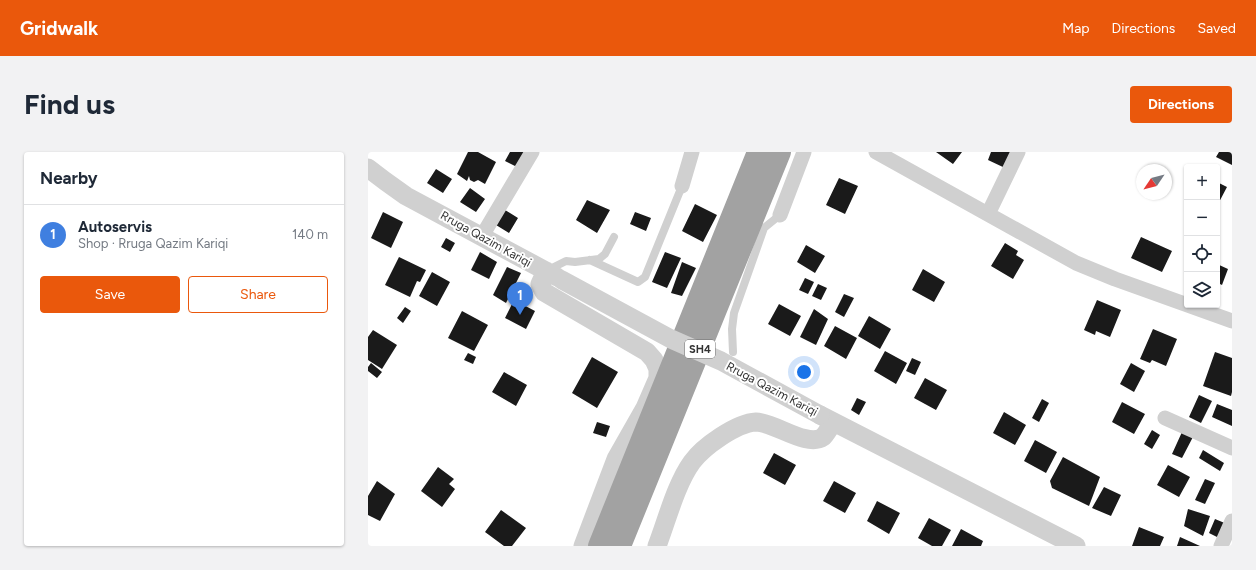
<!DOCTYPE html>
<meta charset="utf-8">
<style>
:root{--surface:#fff;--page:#f2f2f3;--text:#1f2937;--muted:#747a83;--line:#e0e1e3;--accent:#ea580c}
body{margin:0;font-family:Figtree,sans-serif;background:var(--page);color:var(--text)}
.controls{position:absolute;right:12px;top:12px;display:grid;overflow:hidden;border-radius:4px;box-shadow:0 1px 3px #0004}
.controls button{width:36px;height:36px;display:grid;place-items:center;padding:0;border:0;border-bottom:1px solid var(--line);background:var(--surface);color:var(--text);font:20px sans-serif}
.compass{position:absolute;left:768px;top:12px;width:36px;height:36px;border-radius:50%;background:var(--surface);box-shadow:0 1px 3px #0004;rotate:235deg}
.you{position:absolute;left:436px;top:220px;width:14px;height:14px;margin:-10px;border:3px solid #fff;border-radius:50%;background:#1a73e8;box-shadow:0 0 0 6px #1a73e833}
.badge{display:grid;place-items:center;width:26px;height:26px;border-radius:50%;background:var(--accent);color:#fff;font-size:13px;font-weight:700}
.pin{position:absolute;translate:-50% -33px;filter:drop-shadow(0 1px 2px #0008)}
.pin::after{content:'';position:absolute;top:21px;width:14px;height:12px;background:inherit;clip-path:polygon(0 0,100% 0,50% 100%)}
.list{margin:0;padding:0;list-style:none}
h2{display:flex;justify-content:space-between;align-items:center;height:52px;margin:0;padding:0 16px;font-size:17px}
h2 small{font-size:13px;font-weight:400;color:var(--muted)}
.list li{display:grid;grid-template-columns:26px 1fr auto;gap:12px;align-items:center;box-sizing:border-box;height:60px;padding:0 16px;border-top:1px solid var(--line)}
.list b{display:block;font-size:15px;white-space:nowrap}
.list p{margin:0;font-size:13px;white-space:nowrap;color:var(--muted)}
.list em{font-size:13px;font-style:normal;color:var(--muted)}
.actions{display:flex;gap:8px;padding:12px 16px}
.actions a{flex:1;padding:9px 0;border:1px solid var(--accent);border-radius:4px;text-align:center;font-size:14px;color:var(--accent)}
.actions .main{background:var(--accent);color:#fff}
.icon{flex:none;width:22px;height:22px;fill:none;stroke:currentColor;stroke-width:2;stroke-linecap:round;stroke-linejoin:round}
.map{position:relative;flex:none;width:864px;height:394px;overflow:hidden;border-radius:4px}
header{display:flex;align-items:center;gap:24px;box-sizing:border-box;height:56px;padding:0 20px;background:var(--accent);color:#fff}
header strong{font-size:19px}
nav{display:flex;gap:22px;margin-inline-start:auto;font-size:14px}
.intro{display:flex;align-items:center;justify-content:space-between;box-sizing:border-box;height:96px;padding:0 24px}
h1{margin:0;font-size:28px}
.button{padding:10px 18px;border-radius:4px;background:var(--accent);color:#fff;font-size:14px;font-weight:700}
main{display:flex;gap:24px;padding:0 24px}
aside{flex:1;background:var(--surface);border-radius:4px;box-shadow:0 1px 3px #0004}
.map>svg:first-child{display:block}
.building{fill:#1a1a1a}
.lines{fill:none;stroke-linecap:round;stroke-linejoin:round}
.service{stroke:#d0d0d0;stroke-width:8}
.minor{stroke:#d0d0d0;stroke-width:15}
.tertiary{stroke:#d0d0d0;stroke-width:19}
.trunk{stroke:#a2a2a2;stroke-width:22}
.tertiary-bridge{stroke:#d0d0d0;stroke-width:19}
.labels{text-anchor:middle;stroke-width:4;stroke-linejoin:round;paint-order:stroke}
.shield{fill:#fff;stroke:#707070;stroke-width:1}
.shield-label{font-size:11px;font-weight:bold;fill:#333}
.street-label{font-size:12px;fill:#333;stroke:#fff}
</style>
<header>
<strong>Gridwalk</strong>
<nav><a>Map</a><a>Directions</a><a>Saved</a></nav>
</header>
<div class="intro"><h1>Find us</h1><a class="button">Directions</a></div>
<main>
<aside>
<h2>Nearby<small></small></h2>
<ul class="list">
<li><span class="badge" style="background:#3f7fe0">1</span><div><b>Autoservis</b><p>Shop · Rruga Qazim Kariqi</p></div><em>140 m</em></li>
</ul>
<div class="actions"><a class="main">Save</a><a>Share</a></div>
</aside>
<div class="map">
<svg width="864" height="394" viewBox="0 0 864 394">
<rect width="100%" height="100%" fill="#fff"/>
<path class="building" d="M100,0H110L128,10L117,32L110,28L106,30L102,28L101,24L99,29L89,22Z
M142,0H157L149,15L137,9Z
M568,0H594L585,12Z
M623,0H645L637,16L620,8Z
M851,0H864V13L848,5Z
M68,17L84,27L75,41L59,31Z
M471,26L490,34L477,62L458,53Z
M849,30L859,35L849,54Z
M102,36L117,47L108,60L92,50Z
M219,48L242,58L229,81L208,68Z
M327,52L349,63L335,90L314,79Z
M137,58L150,66L141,81L128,73Z
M15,60L35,70L23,96L3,86Z
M267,60L283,66L278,79L262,72Z
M773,85L804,99L794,120L763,106Z
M78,86L87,91L82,100L73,95Z
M637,91L650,99L648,103L656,108L645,127L623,114Z
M438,93L457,104L447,121L429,110Z
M112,100L129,110L121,127L103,118Z
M297,100L313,106L299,136L284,130Z
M31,105L58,118L52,130L49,129L42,145L17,133Z
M314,110L328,116L314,144L303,141Z
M849,112L860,117L854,133L850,131L849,134Z
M139,115L153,121L138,151L125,143Z
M555,117L577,130L566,150L544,138Z
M64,120L82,130L69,154L51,144Z
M437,126L446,130L440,142L431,138Z
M450,132L459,136L453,148L444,144Z
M476,142L486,146L476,165L467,160Z
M146,148L167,159L158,177L137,166Z
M729,148L753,158L742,185L728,179L727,183L716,178Z
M411,152L433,164L422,184L400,172Z
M37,155L43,159L35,171L29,166Z
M446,157L460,167L448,193L432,185Z
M94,159L120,173L106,199L80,186Z
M501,164L523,177L512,197L490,184Z
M467,174L489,186L478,207L456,194Z
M785,177L809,187L798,214L784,208L782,211L772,207Z
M5,178L29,193L14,217L0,208V185Z
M517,199L539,211L528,232L506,219Z
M847,200L864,206V240L863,244L835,234Z
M100,201L108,205L105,212L96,208Z
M224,205L250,220L229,256L204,241Z
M544,206L553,210L547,223L538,219Z
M3,211L14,220L9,226L0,219V215Z
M763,211L777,219L766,240L752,232Z
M136,220L159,233L148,254L124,240Z
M557,226L579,238L568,258L546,246Z
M831,243L844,249L833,271L821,265Z
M489,246L498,250L491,263L483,258Z
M674,247L681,251L671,270L664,266Z
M754,250L777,262L766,282L744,270Z
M849,252L864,258V274L844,265Z
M636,260L658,273L647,293L625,281Z
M229,270L242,274L238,285L225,281Z
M784,278L792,283L784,297L776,292Z
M814,280L826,283L814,306L804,302Z
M667,288L689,300L678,321L656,309Z
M835,298L856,311L852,319L831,306Z
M406,301L428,313L417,333L395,321Z
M695,305L732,325L721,354L684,336L682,329Z
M800,313L822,325L811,345L789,333Z
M70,315L86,327L81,332L87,337L74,355L53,339Z
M837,327L847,331L837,352L827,348Z
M9,329L27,342L12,369L0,363V344Z
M466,329L488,341L477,361L455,349Z
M736,335L753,343L743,364L724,356Z
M509,349L532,361L521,382L499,369Z
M820,357L842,364L835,384L816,374Z
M133,358L158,376L144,394H136L117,380Z
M561,366L583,378L574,394H564L550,386Z
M847,367L859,372L853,387L841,381Z
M771,375L796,385L792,394H764Z
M593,377L615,389L613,394H584Z
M812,385L832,394H809Z"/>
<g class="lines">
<path class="service" d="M222,108L270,130L277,125L314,34
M180,118L198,109L207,110L231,107L237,102L246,85
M365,200L364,177L366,161L396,76L412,63"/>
<path class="minor" d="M508,0L708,111L747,127L864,169
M314,34L324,0
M620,62L650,0
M412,63L436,0
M114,84L164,0
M797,266L864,296
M853,394L864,369"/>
<path class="tertiary" d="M0,16L17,29L38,44L189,125
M178,119L172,132L176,140L279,200L286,208L290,217V226L277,256L248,307L215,394
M452,263L708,394
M289,394C299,368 308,332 324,310C335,295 368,271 388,270C406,270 439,296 455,285C459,281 462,275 465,270"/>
<path class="trunk" d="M231,394L390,0
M252,394L412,0"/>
<path class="tertiary-bridge" d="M194,128L303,187L353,209L452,263"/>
</g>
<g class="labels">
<rect class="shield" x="317" y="188" width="30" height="18" rx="3"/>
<g class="shield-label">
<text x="332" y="201">SH4</text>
</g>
<g class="street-label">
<text transform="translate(118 87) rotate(29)" y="4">Rruga Qazim Kariqi</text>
<text transform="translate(404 237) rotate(28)" y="4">Rruga Qazim Kariqi</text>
</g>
</g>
</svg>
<div class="controls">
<button>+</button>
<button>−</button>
<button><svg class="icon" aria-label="locate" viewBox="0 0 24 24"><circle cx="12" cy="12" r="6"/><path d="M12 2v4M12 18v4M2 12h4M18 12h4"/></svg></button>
<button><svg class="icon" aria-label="layers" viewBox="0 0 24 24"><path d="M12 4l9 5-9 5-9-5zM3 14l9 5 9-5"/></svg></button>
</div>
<svg class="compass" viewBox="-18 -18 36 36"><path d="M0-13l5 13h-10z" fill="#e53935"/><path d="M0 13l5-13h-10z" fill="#747a83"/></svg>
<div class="you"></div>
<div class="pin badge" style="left:152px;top:163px;background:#3f7fe0">1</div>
</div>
</main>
